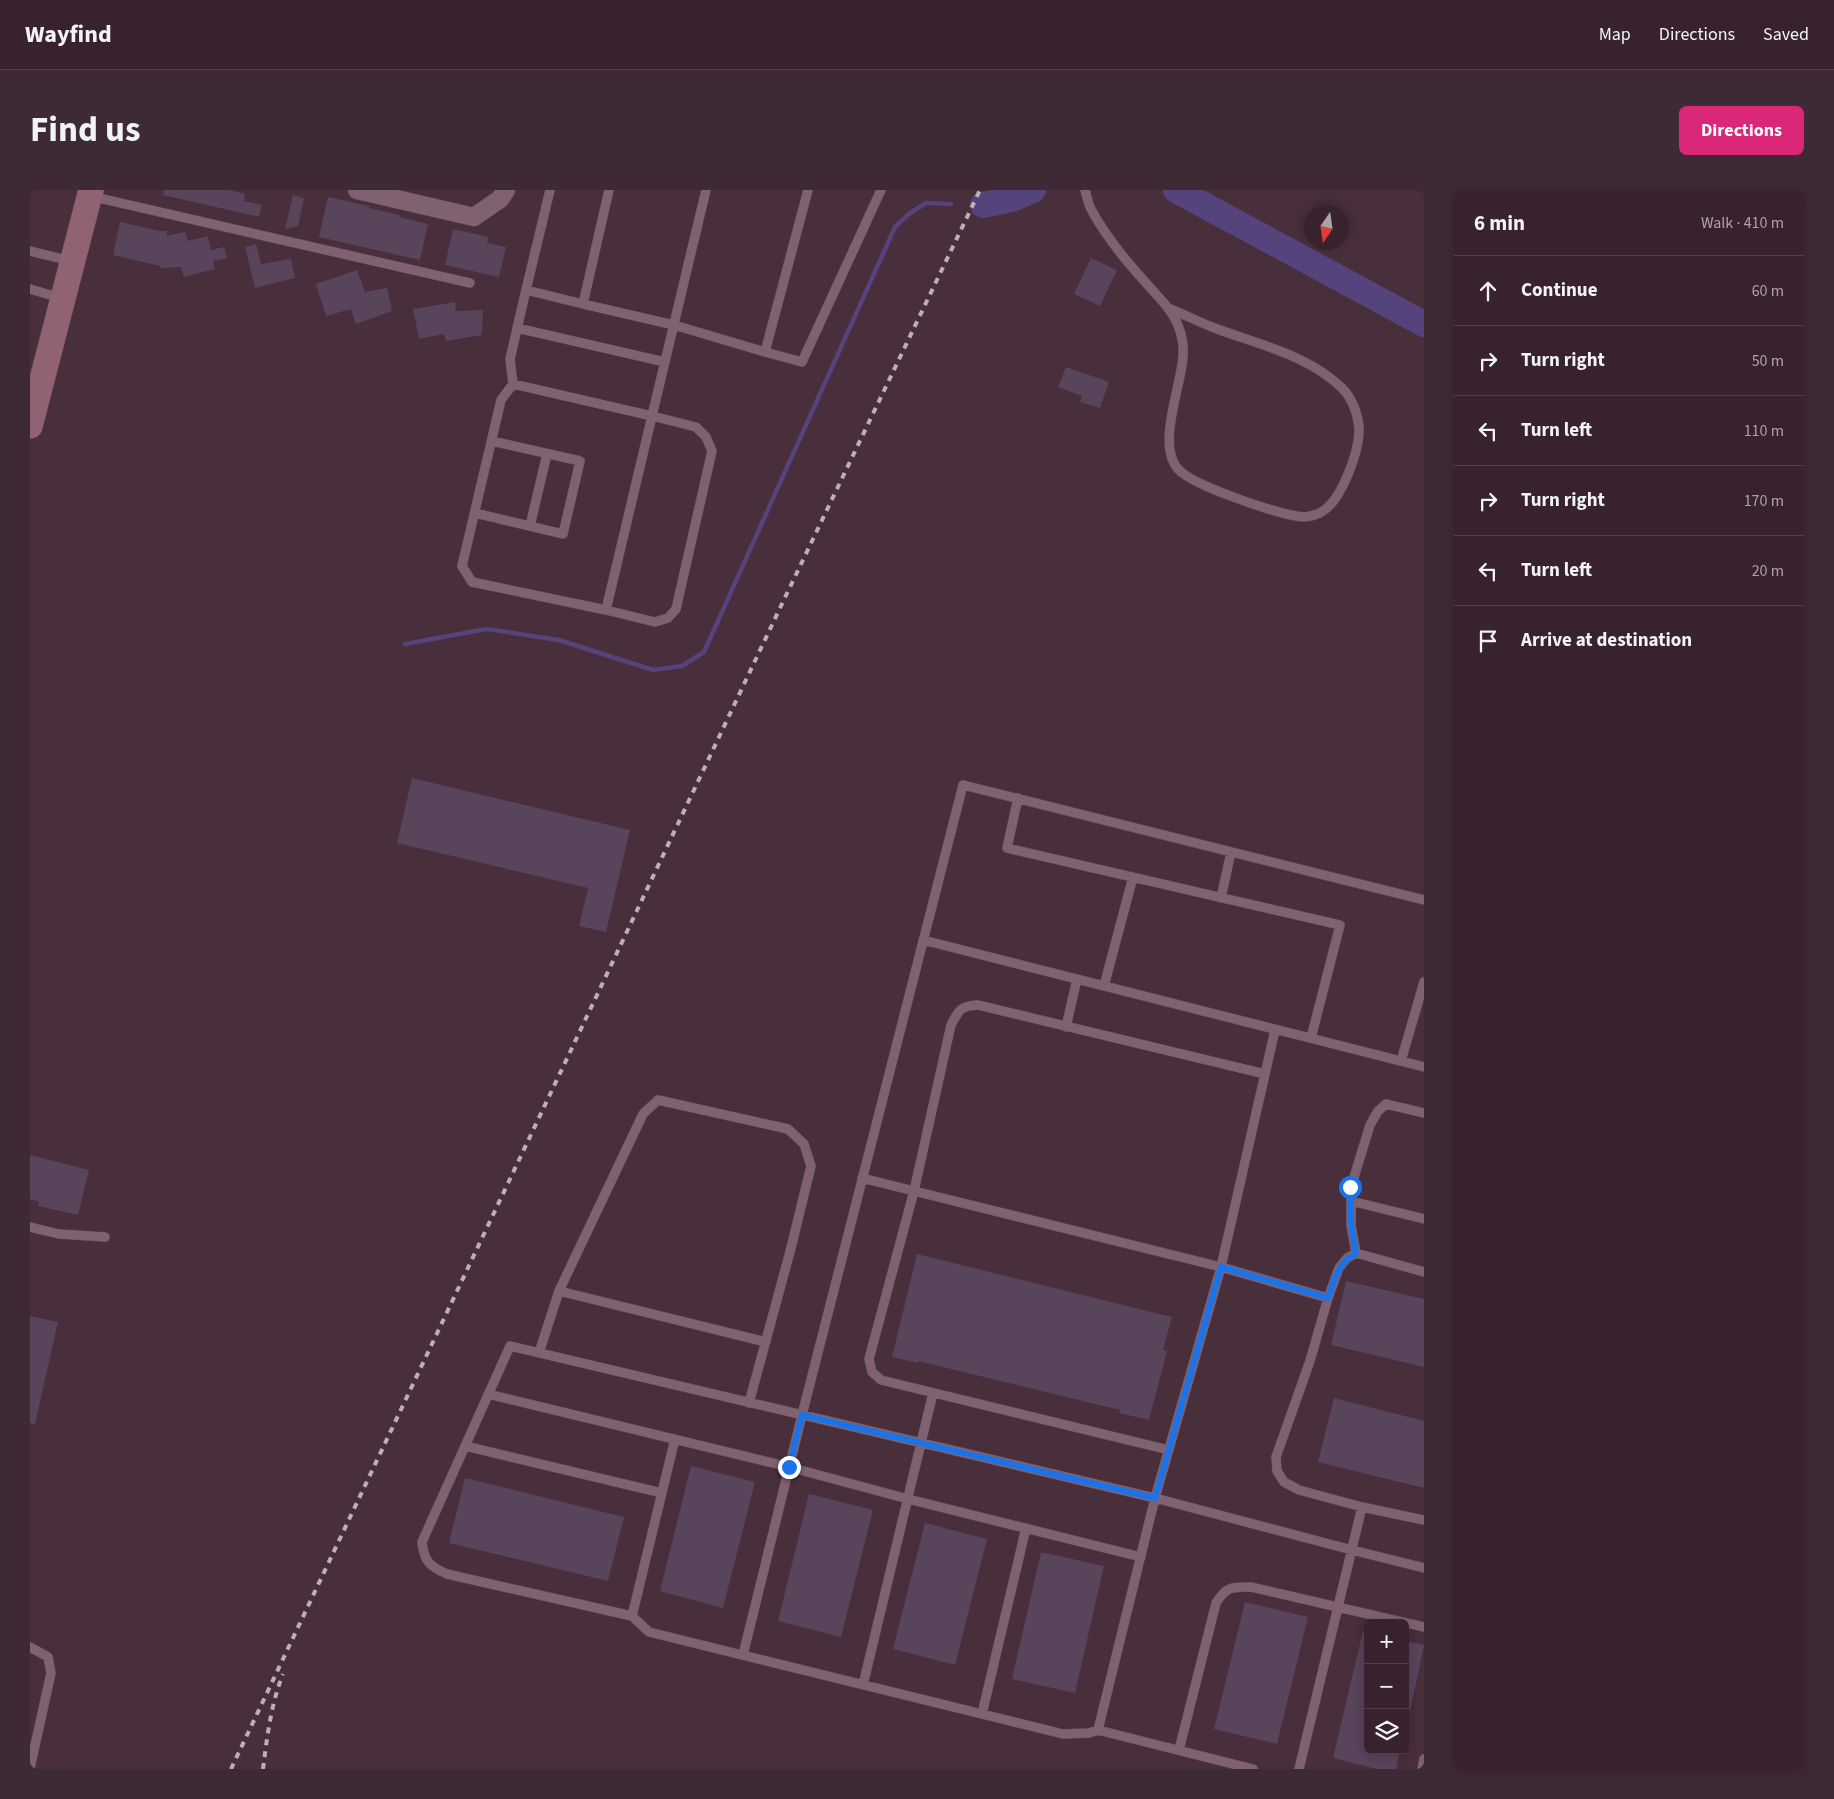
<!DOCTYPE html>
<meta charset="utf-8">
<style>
:root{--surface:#37222d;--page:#3e2a35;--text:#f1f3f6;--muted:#aaa4aa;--line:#513f49;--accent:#db2777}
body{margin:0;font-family:"Source Sans 3",sans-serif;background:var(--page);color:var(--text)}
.controls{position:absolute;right:15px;bottom:15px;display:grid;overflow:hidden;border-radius:8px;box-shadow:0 2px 12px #0003}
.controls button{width:45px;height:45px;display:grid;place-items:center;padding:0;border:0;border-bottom:1px solid var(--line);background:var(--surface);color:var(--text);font:25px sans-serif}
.compass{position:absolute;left:1274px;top:15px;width:45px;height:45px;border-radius:50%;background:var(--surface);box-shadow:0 2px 12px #0003;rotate:193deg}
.stop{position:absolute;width:15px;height:15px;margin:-11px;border:4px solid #1a73e8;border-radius:50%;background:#fff}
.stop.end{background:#1a73e8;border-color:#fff;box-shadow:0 1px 5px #0008}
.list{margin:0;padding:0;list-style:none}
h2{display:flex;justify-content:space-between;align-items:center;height:65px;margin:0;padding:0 20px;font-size:21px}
h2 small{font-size:16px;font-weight:400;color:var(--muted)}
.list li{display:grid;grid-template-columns:32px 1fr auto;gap:15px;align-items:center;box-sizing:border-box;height:70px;padding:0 20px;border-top:1px solid var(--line)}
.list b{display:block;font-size:19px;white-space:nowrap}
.list em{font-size:16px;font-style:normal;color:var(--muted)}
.icon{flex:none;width:28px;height:28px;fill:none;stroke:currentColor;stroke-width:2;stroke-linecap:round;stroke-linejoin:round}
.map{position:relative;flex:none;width:1394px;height:1579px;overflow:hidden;border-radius:8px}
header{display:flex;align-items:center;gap:30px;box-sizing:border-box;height:70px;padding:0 25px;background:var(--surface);border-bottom:1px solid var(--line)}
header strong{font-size:24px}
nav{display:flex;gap:28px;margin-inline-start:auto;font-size:18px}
.intro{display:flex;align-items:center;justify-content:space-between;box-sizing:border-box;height:120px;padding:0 30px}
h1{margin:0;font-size:35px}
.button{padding:12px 22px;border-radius:8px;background:var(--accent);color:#fff;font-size:18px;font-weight:700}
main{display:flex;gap:30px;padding:0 30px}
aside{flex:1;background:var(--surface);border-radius:8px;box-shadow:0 2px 12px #0003}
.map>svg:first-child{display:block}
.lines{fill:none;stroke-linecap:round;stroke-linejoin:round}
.stream{stroke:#55437b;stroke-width:4.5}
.river{stroke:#55437b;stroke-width:26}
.building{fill:#58445b}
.lane-casing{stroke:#654e5a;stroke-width:10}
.street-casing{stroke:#654e5a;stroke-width:19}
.secondary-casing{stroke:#654e5a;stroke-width:26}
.lane{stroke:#7f6171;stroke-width:9}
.street{stroke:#7f6171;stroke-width:18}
.secondary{stroke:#916372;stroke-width:25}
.rail{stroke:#c1adb7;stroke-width:4;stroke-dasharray:6 6;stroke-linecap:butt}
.route{stroke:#1a73e8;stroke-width:6}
</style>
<header>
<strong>Wayfind</strong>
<nav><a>Map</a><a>Directions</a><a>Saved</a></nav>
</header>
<div class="intro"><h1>Find us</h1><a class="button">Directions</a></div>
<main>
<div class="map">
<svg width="1394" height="1579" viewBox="0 0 1394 1579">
<rect width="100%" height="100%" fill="#492e3c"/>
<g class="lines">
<path class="stream" d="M375,454L457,439L529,450L623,480L652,476L674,462L865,37L880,23L896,13L921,14"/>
<path class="river" d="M1146,0L1394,134
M953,15L982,9L1003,0"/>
</g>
<path class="building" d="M134,0H199L215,4L214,11L232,15L229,27L133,5Z
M263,5L274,8L268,36L255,39Z
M298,7L339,16V18L369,25V27L398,34L390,70L289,47Z
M90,32L130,41H137V46L155,42L158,51L178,46L181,60L194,57L197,68L183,71L185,79L154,87L151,77L130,78V76L83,65Z
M423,39L459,47L457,53L476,57L469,87L415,75Z
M226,54L231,74L261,69L265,88L225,98L215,57Z
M1061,68L1087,80L1070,116L1044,104Z
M327,80L335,102L357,98L362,121L326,134L321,119L296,126L286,94Z
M425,112L426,121L453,120L452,145L416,151L414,144L389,149L383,119Z
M1036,177L1079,192L1070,218L1050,212L1052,206L1028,197Z
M382,588L600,640L576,742L549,736L558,698L367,653Z
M0,965L59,980L48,1025L8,1016L9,1012L0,1009Z
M887,1064L1142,1127L1133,1160L1137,1161L1119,1230L1089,1223L1090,1220L888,1171V1173L862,1167Z
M1316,1091L1394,1109V1177L1301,1155Z
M0,1126L28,1132L5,1234L0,1233Z
M1304,1208L1394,1231V1298L1288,1272Z
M661,1276L725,1292L693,1418L630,1401Z
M435,1288L594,1327L578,1391L419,1353Z
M779,1304L843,1320L811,1447L748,1431Z
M895,1333L957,1349L925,1475L863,1459Z
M1011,1362L1074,1376L1045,1503L982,1489Z
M1215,1412L1278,1427L1247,1554L1184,1539Z
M1333,1441L1338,1442V1560H1370L1366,1579H1347L1303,1568Z
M1375,1451L1394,1455L1380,1521L1375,1520Z"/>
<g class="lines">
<defs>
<path id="lane" d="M520,0L496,100L553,114L579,0
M778,0L735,162L772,172L851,0
M1055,0C1057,6 1058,14 1061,19C1075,46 1096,71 1116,93C1128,107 1143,120 1149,138C1152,145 1154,158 1153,166C1152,194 1126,255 1148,279C1163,296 1250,325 1274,327C1279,327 1289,324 1293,321C1312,309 1330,260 1329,238C1328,224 1322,208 1312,198C1277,164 1226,154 1182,137C1167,131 1153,124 1138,118
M60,6L440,93
M0,61L41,71
M0,99L31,108
M553,114L644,135L735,162
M487,138L635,172
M483,194L480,169L496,100
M445,323L533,344L550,271L462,251
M500,336L517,264
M576,420L625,432L638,428L646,419L682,261L676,247L666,237L622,226L576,420L442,392L432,376L471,210L483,194L622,226L676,0
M988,608L977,658L1310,735L1281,848
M1191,708L1201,662
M893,750L1394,877
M1074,796L1103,687
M1036,837L1047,789
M1371,871L1394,792
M832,988L884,1001L921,835C929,820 930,816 948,815L1235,884L1245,840
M1321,1011L1394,1029
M0,1037L29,1044L75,1047
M1326,1063L1321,1035V997L1340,935L1348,921L1356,914L1394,923
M1394,1082L1326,1063L1317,1068L1309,1078L1298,1108L1280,1171L1246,1267L1247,1281L1254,1292L1269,1300L1332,1317L1394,1330
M529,1101L736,1152
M509,1163L529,1101L613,924L628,910L758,939L774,954L781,976L761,1058L719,1213
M458,1204L759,1277L878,1309L1111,1367
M435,1256L632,1303
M1139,1260L851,1190L842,1182L839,1169L884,1001L1191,1077L1235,884
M602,1426L645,1249
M0,1457L18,1467L21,1483L0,1578
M713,1465L772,1225L933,595L1394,710
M833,1495L903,1203
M952,1524L996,1338
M1068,1540L1125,1308L1191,1077L1298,1108
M1149,1560L1186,1413C1197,1396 1202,1397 1221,1397L1394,1437
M1223,1579L1068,1540L1059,1543L1033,1544L619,1442L602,1426L417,1384C399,1376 394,1371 392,1352L480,1156L1125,1308L1322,1360L1394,1378
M1269,1579L1332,1317
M1392,1579L1394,1569"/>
<path id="street" d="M327,0L444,27L470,9L476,0"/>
<path id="secondary" d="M0,236L61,0"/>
</defs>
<use href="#lane" class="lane-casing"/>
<use href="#street" class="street-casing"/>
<use href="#secondary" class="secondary-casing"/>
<use href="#lane" class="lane"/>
<use href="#street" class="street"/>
<use href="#secondary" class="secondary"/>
<path class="rail" d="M201,1579L750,418L950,0
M233,1579C237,1547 241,1514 253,1484"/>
</g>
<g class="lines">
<path class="route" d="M759,1277L772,1225L1125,1308L1191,1077L1298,1108C1304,1090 1308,1073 1326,1063L1321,1035L1320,997"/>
</g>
</svg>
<div class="controls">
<button>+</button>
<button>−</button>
<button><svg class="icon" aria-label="layers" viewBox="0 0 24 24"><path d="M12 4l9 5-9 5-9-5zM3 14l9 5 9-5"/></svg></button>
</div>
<svg class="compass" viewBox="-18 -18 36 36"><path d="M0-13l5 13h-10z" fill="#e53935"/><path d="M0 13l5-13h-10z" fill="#aaa4aa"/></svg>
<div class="stop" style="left:1320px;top:997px"></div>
<div class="stop end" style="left:759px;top:1277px"></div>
</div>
<aside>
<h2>6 min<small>Walk · 410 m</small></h2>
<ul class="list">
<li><svg class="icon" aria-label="ahead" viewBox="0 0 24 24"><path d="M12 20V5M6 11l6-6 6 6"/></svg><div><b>Continue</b></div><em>60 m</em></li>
<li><svg class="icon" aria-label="right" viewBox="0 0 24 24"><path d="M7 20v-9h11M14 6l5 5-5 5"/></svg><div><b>Turn right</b></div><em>50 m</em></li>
<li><svg class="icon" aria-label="left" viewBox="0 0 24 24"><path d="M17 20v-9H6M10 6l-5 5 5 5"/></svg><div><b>Turn left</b></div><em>110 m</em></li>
<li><svg class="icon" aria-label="right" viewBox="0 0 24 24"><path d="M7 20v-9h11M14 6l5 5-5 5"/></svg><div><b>Turn right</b></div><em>170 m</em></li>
<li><svg class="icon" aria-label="left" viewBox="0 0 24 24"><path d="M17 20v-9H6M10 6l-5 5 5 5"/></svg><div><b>Turn left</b></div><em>20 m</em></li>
<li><svg class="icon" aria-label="arrive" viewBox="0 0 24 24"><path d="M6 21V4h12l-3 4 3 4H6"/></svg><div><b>Arrive at destination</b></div></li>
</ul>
</aside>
</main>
